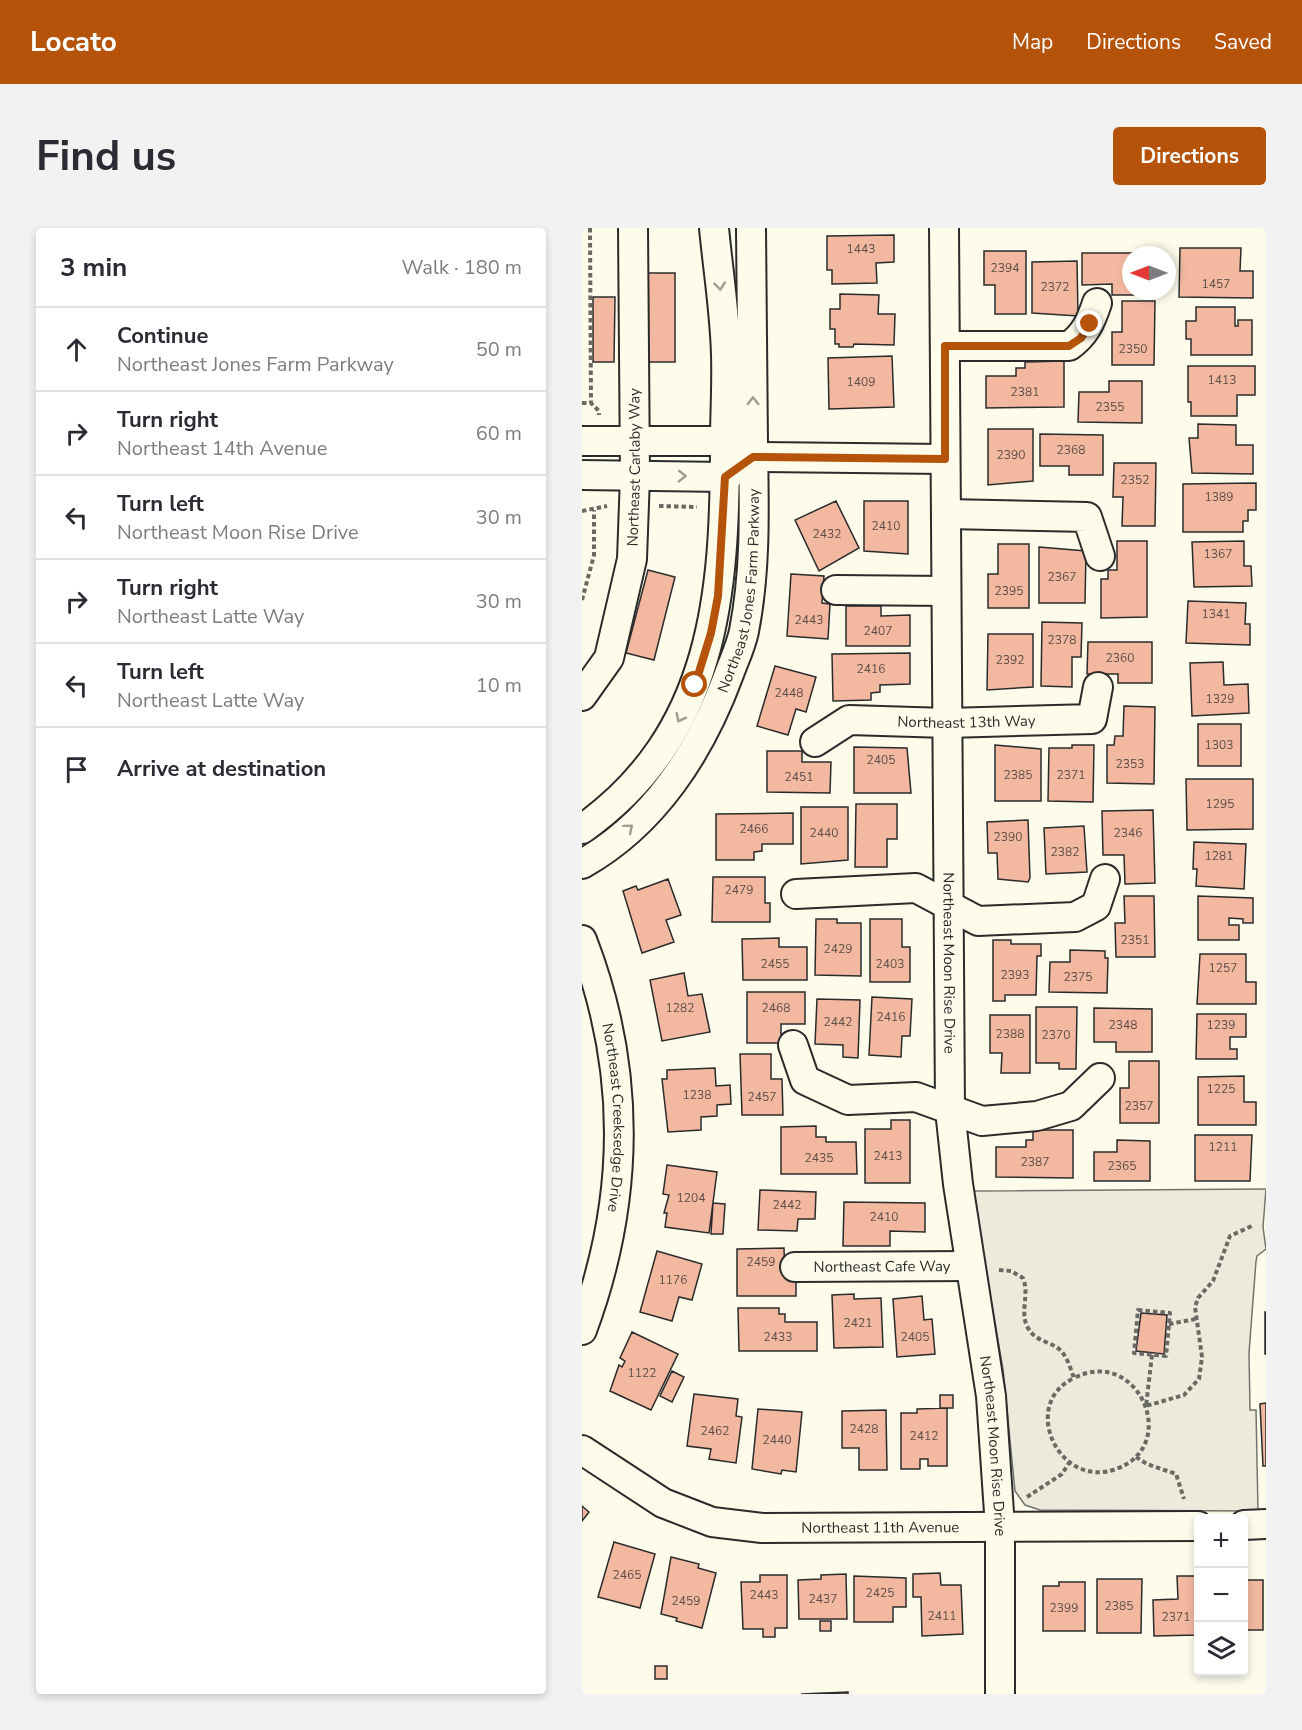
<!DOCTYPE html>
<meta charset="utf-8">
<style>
:root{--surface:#fff;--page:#f2f2f3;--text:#2b2b33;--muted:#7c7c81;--line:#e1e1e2;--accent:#b45309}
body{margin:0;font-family:"Nunito Sans",sans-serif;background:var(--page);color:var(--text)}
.controls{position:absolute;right:18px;bottom:18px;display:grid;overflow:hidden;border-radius:6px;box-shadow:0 3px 9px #0003}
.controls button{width:54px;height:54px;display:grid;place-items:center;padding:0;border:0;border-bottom:2px solid var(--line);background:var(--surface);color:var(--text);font:30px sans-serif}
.compass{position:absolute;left:540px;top:18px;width:54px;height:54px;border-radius:50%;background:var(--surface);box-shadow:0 3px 9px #0003;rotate:270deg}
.stop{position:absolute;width:18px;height:18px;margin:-14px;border:4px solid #b45309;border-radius:50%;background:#fff}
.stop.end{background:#b45309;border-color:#fff;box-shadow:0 2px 6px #0008}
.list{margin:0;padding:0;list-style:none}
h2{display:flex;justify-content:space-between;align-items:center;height:78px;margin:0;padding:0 24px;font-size:26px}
h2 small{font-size:20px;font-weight:400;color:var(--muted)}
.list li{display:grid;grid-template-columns:39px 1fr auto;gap:18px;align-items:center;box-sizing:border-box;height:84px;padding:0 24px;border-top:2px solid var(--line)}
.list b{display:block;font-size:22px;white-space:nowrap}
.list p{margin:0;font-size:20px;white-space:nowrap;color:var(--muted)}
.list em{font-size:20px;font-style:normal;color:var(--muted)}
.icon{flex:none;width:33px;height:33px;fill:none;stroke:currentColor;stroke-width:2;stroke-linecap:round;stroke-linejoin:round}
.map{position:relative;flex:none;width:684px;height:1466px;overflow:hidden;border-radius:6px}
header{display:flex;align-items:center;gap:36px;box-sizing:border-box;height:84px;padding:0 30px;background:var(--accent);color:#fff}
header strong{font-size:28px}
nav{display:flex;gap:33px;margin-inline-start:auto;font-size:21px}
.intro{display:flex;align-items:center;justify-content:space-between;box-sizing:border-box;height:144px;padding:0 36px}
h1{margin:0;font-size:42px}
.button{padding:15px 27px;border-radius:6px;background:var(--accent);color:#fff;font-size:21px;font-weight:700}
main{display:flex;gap:36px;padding:0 36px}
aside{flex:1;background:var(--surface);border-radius:6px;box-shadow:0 3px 9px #0003}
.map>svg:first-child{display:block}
.green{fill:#ecebdb;stroke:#74746e;stroke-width:1.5}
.building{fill:#f2b8a0;stroke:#2b2b2b;stroke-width:1.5}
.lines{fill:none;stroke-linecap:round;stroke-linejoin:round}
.minor-casing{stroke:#2b2b2b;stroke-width:32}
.path{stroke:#6a6964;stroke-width:4;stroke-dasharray:4.5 3;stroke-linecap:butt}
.minor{stroke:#fdfbea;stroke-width:28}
.oneway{stroke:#9e9d94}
.route{stroke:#b45309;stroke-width:8}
.labels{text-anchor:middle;stroke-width:4.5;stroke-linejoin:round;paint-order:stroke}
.number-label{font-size:12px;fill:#5d4e48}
.street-label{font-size:15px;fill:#2b2b2b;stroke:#fdfbea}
</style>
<header>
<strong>Locato</strong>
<nav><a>Map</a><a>Directions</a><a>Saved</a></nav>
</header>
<div class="intro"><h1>Find us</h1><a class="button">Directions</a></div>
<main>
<aside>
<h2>3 min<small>Walk · 180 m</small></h2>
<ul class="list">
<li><svg class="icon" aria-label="ahead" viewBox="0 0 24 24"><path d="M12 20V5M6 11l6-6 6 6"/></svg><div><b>Continue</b><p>Northeast Jones Farm Parkway</p></div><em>50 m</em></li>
<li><svg class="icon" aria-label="right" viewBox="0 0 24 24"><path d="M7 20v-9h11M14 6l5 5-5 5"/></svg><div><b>Turn right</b><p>Northeast 14th Avenue</p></div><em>60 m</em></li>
<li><svg class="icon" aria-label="left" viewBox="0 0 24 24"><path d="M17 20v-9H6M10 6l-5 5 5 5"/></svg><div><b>Turn left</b><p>Northeast Moon Rise Drive</p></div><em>30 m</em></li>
<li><svg class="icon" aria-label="right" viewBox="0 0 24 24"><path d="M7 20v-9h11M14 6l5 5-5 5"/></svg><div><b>Turn right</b><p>Northeast Latte Way</p></div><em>30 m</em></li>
<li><svg class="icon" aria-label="left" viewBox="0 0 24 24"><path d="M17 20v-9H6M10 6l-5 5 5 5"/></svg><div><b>Turn left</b><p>Northeast Latte Way</p></div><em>10 m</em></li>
<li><svg class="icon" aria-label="arrive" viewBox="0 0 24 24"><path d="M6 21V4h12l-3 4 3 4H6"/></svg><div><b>Arrive at destination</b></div></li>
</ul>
</aside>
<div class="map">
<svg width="684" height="1466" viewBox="0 0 684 1466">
<rect width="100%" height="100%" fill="#fdfbea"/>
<path class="green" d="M684,961L681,999L684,1021L675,1028L674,1033L667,1125L668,1182H674L676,1283L458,1282L443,1277L433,1263L421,1141L390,963Z"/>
<path class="building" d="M312,7V34L294,35L295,55L250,56V42H245V8Z
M598,20H659L658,43H671V70L597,69Z
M402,23H444V86H413V57H402Z
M500,25H564V27H549V63H564V67H530V56L500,57Z
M495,33L496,88L450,85V34Z
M64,45H93V134H64Z
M258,66L297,67L296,86H313L312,117L272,116L271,119H257V116H253V101H248V81H258Z
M11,69H33L32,134H11Z
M540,73H573L572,137H530V104H540Z
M614,79H653V98H656V92H670V127H609V111H604V93H614Z
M310,128L312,179L247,181L246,130Z
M482,133V179L404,180V148H434V140H443V134Z
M606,138H673V167H655V188H609V174H606Z
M527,153H560V195L496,194L497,164H527Z
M616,196L654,197V217H671V246L610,245L607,210H616Z
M406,201H451V253L406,257Z
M458,206L521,207V247H487V238H458Z
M532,235H574L573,298H540L541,269H531Z
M674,255V282H666V293H661V304H601V256Z
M254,273L277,320L237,343L213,292Z
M282,273H326V326L282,323Z
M535,313H565V389L519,390V351H526V342H535Z
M662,313V338H669L670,358L612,359L610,314Z
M416,316H447V380H406V346H416Z
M457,319L504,323L503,375H457Z
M66,342L93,349L72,432L44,425Z
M209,346L242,348L240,375L248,376L246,411L205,408Z
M606,373L664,375L663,396H668V417L604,415Z
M264,378H299V388L328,387V418H264Z
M460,394L500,395L499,429H490V459L459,458Z
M406,406H451V459L405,462Z
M506,414H570V455H536V446H505Z
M328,425V456L298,457V464L289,465V472L251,473L250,426Z
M641,434L642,457L666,456L667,485L610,488L608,435Z
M193,438L234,449L224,484L214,481L206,507L175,498Z
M542,478L573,479L572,556L525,555V517H532L533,508H541Z
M616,496H659V538H616Z
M413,517L459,521V573H413Z
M490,517H512L511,574L466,573L467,520H490Z
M272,519L325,520L329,565H272Z
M185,523H220V534H249L248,565L185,564Z
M604,551H671V601L605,602Z
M274,576H315V611H305V639H273Z
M219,579H266V632L219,636Z
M571,582L573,655L543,656L542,627H521L520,583Z
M211,585V616H180V623L172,624V632H134V586Z
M446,592L448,650L446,654L416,651L415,625H406L405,594Z
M502,598L505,644L464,646L462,600Z
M612,614L664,616L662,661L614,658L615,641H611Z
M131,649H183V675H188V694H130Z
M86,651L99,687L84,692L92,714L60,725L41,663L54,658L56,662Z
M542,668H572L573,729H534L533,695H543Z
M616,668L671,670V695H661V691L647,690V697H657V712H616Z
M234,691H255V695H279V748L233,747Z
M288,691H320V719H328V754H288Z
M197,710V719H225V752H161L160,711Z
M411,712H429V716H459V728H455L454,767H423V773H411Z
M488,722L523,723V730H526L525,765L467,764L468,734H488Z
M618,726H664V754H674V776H615Z
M102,745L106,768L120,766L128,804L80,813L68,752Z
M165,764H223V796H199V815H165Z
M290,769L330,771L328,808H320L319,829L287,827Z
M235,771L278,772L276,830L261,829V817L233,816Z
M454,779H495L494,841H477V835H454Z
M512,780L570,781V824H534V814H512Z
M615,786H664V809H648V821H655V831H614Z
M408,787H448V845H419L420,825H408Z
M158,826H189V851H200L201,887H160Z
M547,833H577V895H538V860H547Z
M133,840L134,858L148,857L149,876L135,877V888L119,889V902L86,904L80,851H85V842Z
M662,848V874H674V897H616V849Z
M309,892H328V955H283V901H309Z
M234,898V909H244V914H274L275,946H199V899Z
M451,902H491V950L414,949V919H444V912H451Z
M613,907H670L668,953H613Z
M535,912L568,913V953H512V924H535Z
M85,937L135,944L127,1005L83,999L85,985H82L87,967L81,966Z
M178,962L234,964L233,991H216L215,1003L176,1002Z
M262,974L343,975V1004L308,1003V1018H261Z
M131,975L143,976L141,1006H129Z
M202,1020L203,1048H214V1068H155V1021Z
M75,1023L120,1036L110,1072L97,1069L90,1093L58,1084Z
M272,1066V1071L299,1070L301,1119L252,1120L250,1067Z
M340,1068L342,1092L350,1091L353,1126L315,1129L311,1071Z
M156,1080H197V1086H203V1094H235V1123H157Z
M683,1084H684V1126H683Z
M559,1085L585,1087L582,1126L554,1123Z
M50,1104L96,1126L69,1182L28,1163L37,1137L40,1139L43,1133L38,1130Z
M90,1143L102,1149L90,1174L78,1168Z
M112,1166L156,1171L154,1188L160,1189L154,1235L127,1231L129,1221L105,1218Z
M358,1167H371V1180H358Z
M684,1175V1238H681L678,1176Z
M365,1180V1238H346V1231H338V1241H319V1185H335V1181Z
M176,1181L220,1184L214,1244L200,1242L199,1246L170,1241Z
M304,1182L305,1242H277V1220H260V1183Z
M0,1278L7,1284L0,1293Z
M32,1314L73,1326L58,1380L16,1369Z
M89,1329L117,1336L116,1340L134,1345L120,1400L94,1393L95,1390L79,1386Z
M358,1345L359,1357H379L381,1406L340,1408L339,1369H331V1346Z
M264,1346L265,1391H217L216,1352L239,1351V1347Z
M178,1347H205V1400H193V1409H181V1401H161L159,1354H178Z
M272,1348L324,1350V1379H311V1394H272Z
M595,1348H616V1407L572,1408L571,1372L596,1371Z
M515,1351H560L559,1405H515Z
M662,1352H681V1402H662Z
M477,1354H503V1403H461V1358H477Z
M238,1393H249V1403H238Z
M73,1438H85V1451H73Z
M266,1464V1466H219Z"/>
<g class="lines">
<defs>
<g id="minor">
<path id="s1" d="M362,0L368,882L376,956L409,1168L418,1299V1466"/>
<path d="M363,118H487C503,107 509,93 515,75"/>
<path d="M0,213H143L171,229L363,231"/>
<path d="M0,247L143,249L157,239"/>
<path d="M364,286L505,289L518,328"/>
<path d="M254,362L364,363"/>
<path id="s2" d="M0,468L27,430L50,331L53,248L51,0"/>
<path id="s3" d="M233,514L267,492L365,495L510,491L516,459"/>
<path d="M0,601C134,506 143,365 143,214C143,185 145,156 144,127C143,85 136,42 132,0"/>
<path id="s4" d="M0,636C73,595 119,522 147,446C152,432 159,418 162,403C174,342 172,280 171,218C170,145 170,73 169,0"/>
<path d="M214,666L334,660L396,693L493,689L514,678L523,651"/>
<path id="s5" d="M0,712C50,841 48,973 0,1102"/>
<path d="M211,817L223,852L266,872L334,869L400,893L455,888L489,878L518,850"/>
<path id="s6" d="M213,1039L388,1038"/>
<path id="s7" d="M0,1222L81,1275L130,1294L180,1300L616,1298"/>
<path d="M662,1297L684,1296"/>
</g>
</defs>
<use href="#minor" class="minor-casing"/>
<path class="path" d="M8,0L9,175
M0,175H9L17,183V187
M77,278L115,279
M0,283L25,278
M0,372L12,327V282
M417,1042L429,1043L441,1050C448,1067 437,1084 446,1100C454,1115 471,1113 480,1124C486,1131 489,1142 492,1150C437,1176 477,1262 534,1241C600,1218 556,1117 492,1150
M556,1082L588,1085L584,1128L552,1125Z
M587,1096L614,1091
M570,1127L564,1178L602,1167L617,1151L620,1129L613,1079L616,1070L631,1053L648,1008L672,997
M554,1229L565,1236L594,1246L602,1271
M445,1269L480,1246L487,1235"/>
<use href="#minor" class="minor"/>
</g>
<defs><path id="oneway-chevron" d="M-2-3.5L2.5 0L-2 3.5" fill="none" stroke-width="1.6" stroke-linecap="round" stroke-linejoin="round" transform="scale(1.5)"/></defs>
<g class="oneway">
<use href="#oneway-chevron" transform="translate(138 58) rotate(84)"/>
<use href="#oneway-chevron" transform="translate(171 173) rotate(-90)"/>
<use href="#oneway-chevron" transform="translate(100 248) rotate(1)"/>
<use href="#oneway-chevron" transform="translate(98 490) rotate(117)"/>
<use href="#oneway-chevron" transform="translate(47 600) rotate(-40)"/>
</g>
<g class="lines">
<path class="route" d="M113,457L129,405L136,368L143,249L171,229L363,231V118H487L499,110L508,96"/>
</g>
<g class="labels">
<g class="number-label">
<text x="279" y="25">1443</text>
<text x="423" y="44">2394</text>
<text x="634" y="60">1457</text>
<text x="473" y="63">2372</text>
<text x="551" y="125">2350</text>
<text x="640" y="156">1413</text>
<text x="279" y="158">1409</text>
<text x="443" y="168">2381</text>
<text x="528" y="183">2355</text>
<text x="489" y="226">2368</text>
<text x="429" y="231">2390</text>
<text x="553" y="256">2352</text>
<text x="637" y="273">1389</text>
<text x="304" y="302">2410</text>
<text x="245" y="310">2432</text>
<text x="636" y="330">1367</text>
<text x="480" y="353">2367</text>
<text x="427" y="367">2395</text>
<text x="634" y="390">1341</text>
<text x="227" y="396">2443</text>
<text x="296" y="407">2407</text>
<text x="480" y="416">2378</text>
<text x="538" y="434">2360</text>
<text x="428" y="436">2392</text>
<text x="289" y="445">2416</text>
<text x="207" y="469">2448</text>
<text x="638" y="475">1329</text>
<text x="637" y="521">1303</text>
<text x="299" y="536">2405</text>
<text x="548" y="540">2353</text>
<text x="436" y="551">2385</text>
<text x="489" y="551">2371</text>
<text x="217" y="553">2451</text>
<text x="638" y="580">1295</text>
<text x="172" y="605">2466</text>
<text x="242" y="609">2440</text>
<text x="546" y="609">2346</text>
<text x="426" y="613">2390</text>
<text x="483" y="628">2382</text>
<text x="637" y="632">1281</text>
<text x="157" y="666">2479</text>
<text x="553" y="716">2351</text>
<text x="256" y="725">2429</text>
<text x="193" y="740">2455</text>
<text x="308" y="740">2403</text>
<text x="641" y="744">1257</text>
<text x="433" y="751">2393</text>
<text x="496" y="753">2375</text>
<text x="98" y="784">1282</text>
<text x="194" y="784">2468</text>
<text x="309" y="793">2416</text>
<text x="256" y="798">2442</text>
<text x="541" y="801">2348</text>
<text x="639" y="801">1239</text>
<text x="428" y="810">2388</text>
<text x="474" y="811">2370</text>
<text x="639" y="865">1225</text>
<text x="115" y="871">1238</text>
<text x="180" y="873">2457</text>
<text x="557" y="882">2357</text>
<text x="641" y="923">1211</text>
<text x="306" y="932">2413</text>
<text x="237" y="934">2435</text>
<text x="453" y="938">2387</text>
<text x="540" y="942">2365</text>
<text x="109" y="974">1204</text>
<text x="205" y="981">2442</text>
<text x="302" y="993">2410</text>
<text x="179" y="1038">2459</text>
<text x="91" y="1056">1176</text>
<text x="276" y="1099">2421</text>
<text x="196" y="1113">2433</text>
<text x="333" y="1113">2405</text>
<text x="60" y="1149">1122</text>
<text x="282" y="1205">2428</text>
<text x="133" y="1207">2462</text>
<text x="342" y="1212">2412</text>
<text x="195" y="1216">2440</text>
<text x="45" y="1351">2465</text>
<text x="298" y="1369">2425</text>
<text x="182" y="1371">2443</text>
<text x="241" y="1375">2437</text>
<text x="104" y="1377">2459</text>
<text x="537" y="1382">2385</text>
<text x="482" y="1384">2399</text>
<text x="360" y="1392">2411</text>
<text x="594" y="1393">2371</text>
</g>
<g class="street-label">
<text dy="5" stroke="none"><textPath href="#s2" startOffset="240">Northeast Carlaby Way</textPath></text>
<text dy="5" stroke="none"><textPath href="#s4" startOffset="330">Northeast Jones Farm Parkway</textPath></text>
<text dy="5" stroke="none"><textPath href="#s3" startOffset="158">Northeast 13th Way</textPath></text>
<text dy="5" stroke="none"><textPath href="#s1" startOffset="735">Northeast Moon Rise Drive</textPath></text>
<text dy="5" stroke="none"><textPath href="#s5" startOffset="182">Northeast Creeksedge Drive</textPath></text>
<text dy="5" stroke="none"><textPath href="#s6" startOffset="87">Northeast Cafe Way</textPath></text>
<text dy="5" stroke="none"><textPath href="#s1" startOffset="1221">Northeast Moon Rise Drive</textPath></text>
<text dy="5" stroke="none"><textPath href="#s7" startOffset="318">Northeast 11th Avenue</textPath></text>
</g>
</g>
</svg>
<div class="controls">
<button>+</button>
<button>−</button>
<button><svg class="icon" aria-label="layers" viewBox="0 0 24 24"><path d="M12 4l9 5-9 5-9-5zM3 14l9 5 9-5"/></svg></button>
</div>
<svg class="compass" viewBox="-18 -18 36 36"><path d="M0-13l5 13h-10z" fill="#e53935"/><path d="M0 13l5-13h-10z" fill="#7c7c81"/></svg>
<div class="stop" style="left:113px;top:457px"></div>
<div class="stop end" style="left:508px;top:96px"></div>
</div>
</main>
